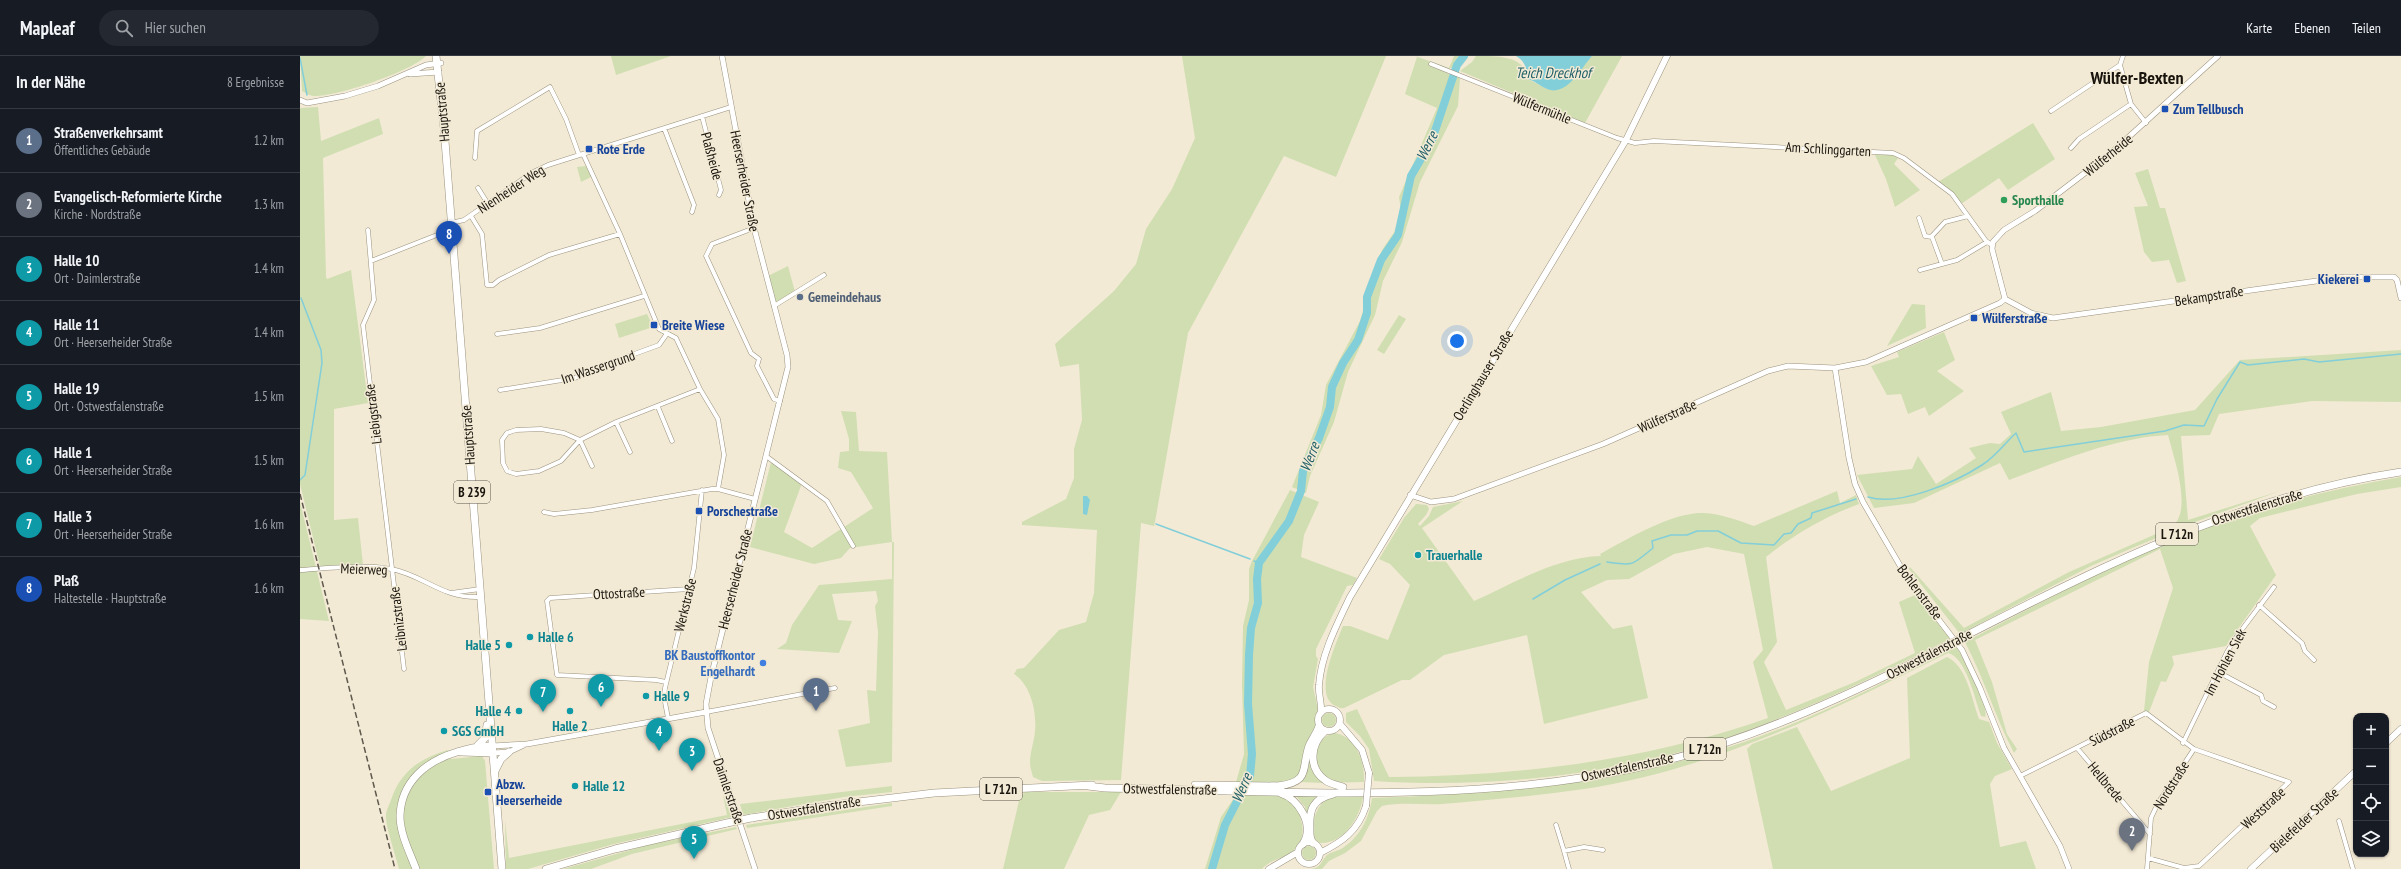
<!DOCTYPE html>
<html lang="de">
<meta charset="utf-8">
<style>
:root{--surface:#171b24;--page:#242831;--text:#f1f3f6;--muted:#9ea1a6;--line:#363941;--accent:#1a73e8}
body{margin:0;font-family:"PT Sans Narrow",sans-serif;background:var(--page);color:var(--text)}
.controls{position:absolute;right:12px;bottom:12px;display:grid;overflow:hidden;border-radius:8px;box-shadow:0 1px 3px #0004}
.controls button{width:36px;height:36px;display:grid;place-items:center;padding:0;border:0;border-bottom:1px solid var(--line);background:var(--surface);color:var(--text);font:20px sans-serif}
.you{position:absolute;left:1157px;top:285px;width:14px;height:14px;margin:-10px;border:3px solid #fff;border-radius:50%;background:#1a73e8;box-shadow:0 0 0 6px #1a73e833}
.badge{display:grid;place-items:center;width:26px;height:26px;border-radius:50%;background:var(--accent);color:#fff;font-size:13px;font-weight:700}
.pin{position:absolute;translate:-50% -33px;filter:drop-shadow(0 1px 2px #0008)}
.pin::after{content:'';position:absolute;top:21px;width:14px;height:12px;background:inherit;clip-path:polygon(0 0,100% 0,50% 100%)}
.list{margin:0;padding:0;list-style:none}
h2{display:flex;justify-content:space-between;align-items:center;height:52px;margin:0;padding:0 16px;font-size:17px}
h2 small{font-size:13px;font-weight:400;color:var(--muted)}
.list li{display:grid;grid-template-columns:26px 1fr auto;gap:12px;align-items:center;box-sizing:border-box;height:64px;padding:0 16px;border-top:1px solid var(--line)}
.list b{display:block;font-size:15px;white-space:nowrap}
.list p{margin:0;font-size:13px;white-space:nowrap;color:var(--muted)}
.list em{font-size:13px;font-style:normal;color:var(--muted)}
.icon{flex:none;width:22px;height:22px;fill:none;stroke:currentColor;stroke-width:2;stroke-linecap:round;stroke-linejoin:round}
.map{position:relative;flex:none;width:2101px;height:813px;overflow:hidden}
header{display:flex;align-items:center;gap:24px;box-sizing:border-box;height:56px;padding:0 20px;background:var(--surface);border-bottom:1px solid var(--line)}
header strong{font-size:19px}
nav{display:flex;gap:22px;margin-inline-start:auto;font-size:14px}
.search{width:280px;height:36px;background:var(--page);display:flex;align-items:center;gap:10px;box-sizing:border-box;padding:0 14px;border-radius:22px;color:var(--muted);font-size:15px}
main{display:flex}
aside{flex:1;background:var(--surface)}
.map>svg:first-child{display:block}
.green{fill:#d0deb2}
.water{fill:#82ced9}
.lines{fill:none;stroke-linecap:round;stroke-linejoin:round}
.stream{stroke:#82ced9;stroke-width:1.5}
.river{stroke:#82ced9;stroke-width:8}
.minor-casing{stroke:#9a927f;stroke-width:5}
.tertiary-casing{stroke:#9a927f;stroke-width:6}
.secondary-casing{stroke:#9a927f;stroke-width:7}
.primary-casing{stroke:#9a927f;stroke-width:8}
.minor{stroke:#fff;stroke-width:4}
.tertiary{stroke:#fff;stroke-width:5}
.secondary{stroke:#fff;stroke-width:6}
.primary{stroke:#fff;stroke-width:7}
.rail{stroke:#5e584d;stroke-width:1.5;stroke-dasharray:6 3;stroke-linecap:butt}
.secondary-bridge-casing{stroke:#9a927f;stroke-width:7;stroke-linecap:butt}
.primary-bridge-casing{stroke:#9a927f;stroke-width:8;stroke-linecap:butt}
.secondary-bridge{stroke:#fff;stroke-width:6}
.primary-bridge{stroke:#fff;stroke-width:7}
.transit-dot{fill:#1a4fb4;stroke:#f3ead5;stroke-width:1.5}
.leisure-dot{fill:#2e9e5b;stroke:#f3ead5;stroke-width:1.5}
.service-dot{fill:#5c6f8a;stroke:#f3ead5;stroke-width:1.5}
.culture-dot{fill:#0f9aa8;stroke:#f3ead5;stroke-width:1.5}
.shop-dot{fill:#3f7fe0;stroke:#f3ead5;stroke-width:1.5}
.labels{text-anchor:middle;stroke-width:3;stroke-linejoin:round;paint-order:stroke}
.shield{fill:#f3ead5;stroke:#5a5449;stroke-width:1}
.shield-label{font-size:13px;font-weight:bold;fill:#18140d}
.street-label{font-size:14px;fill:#18140d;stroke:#f3ead5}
.transit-label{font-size:14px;font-weight:bold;fill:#164399;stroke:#f3ead5;text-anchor:start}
.leisure-label{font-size:14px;font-weight:bold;fill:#27864d;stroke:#f3ead5;text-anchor:start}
.service-label{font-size:14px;font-weight:bold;fill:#4e5e75;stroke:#f3ead5;text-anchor:start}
.culture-label{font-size:14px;font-weight:bold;fill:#0d838f;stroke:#f3ead5;text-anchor:start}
.shop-label{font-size:14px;font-weight:bold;fill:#366cbe;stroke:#f3ead5;text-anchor:end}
.water-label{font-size:15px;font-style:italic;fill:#1f5f67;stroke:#f3ead5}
.district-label{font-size:18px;font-weight:bold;fill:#18140d;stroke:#f3ead5}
</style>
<header>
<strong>Mapleaf</strong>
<div class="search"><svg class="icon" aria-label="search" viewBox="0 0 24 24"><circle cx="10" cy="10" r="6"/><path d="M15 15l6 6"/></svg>Hier suchen</div>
<nav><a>Karte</a><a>Ebenen</a><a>Teilen</a></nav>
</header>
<main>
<aside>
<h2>In der Nähe<small>8 Ergebnisse</small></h2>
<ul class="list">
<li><span class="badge" style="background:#5c6f8a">1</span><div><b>Straßenverkehrsamt</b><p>Öffentliches Gebäude</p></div><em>1.2 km</em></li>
<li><span class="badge" style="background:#6b7280">2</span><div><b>Evangelisch-Reformierte Kirche</b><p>Kirche · Nordstraße</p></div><em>1.3 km</em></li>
<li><span class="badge" style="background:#0f9aa8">3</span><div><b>Halle 10</b><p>Ort · Daimlerstraße</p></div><em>1.4 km</em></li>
<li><span class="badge" style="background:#0f9aa8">4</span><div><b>Halle 11</b><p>Ort · Heerserheider Straße</p></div><em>1.4 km</em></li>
<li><span class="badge" style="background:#0f9aa8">5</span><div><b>Halle 19</b><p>Ort · Ostwestfalenstraße</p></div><em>1.5 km</em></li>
<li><span class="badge" style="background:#0f9aa8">6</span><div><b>Halle 1</b><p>Ort · Heerserheider Straße</p></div><em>1.5 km</em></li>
<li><span class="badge" style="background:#0f9aa8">7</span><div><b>Halle 3</b><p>Ort · Heerserheider Straße</p></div><em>1.6 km</em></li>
<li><span class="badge" style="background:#1a4fb4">8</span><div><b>Plaß</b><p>Haltestelle · Hauptstraße</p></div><em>1.6 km</em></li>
</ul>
</aside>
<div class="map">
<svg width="2101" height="813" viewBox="0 0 2101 813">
<rect width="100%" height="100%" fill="#f3ead5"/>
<path class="green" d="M0,0H126C110,16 36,41 13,40C8,39 6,37 2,35Z
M311,0H371L316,19Z
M882,0H1086L1036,121L984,100L888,277L855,466L854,470L841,467L821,724L742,725L733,721C732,716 730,712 730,707C730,696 734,686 735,676C737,656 731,629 714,618L717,613L724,612L759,574L786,566L794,537L797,474L722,469V466L766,443L774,422V393L782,364L779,308L760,311L755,288L814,235L836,208L846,173L872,133L895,82Z
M1115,0L1149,12L1154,0H1163L1153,12H1150L1148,18L1160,22L1158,50L1120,126L1102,186L1083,225L1075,259L1048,316L1034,366L1010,420L1006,437L992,431L1021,359L1026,329L1060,265L1074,215L1082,194L1095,175L1101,155L1099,141L1137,52L1105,38L1117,1Z
M1176,0C1200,0 1225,0 1228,23L1247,33L1282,11L1292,0H1322L1285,67L1160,15L1172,6Z
M18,51L21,85L79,62L83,78L23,102L26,221L27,223L51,214L68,347L34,353V464L58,462L63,509L20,510L0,428V52Z
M1733,67L1755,103L1708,134L1699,122L1661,148L1638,126Z
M1575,99H1592L1598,102L1594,108L1620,134L1595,151L1586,123Z
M286,110L291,121L281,126L277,111Z
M1848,113L1860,152H1865L1886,225L1877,227L1869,204L1852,206L1844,196L1834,151L1848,150L1835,117Z
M488,210L495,236L476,248L468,220Z
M1612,248L1625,249L1626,272L1587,290Z
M347,258L353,271L319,282L315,268Z
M1099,259L1106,263L1084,298L1077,294Z
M1644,276L1655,304L1637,315L1664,335L1629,360L1625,351L1608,358L1601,338L1587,339L1571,310L1599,301L1597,296Z
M2101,294V346L2012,345L1919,358L1910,379L1881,380L1888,464L1980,435L1895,466L1830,493L1791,510L1660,578L1609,513L1610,511L1664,572L1769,516L1872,471C1893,454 1874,403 1868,379C1813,382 1760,405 1709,424L1700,407L1614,447L1574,452L1557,419L1612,413L1618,400L1636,428L1676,402L1669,392L1690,387L1700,388L1711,378L1701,356L1751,336L1761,375L1801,371L1895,354L1940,304Z
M541,355L556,356L559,395L587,396L592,486H594L592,706L546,711L538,674L570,667L567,634L576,635L578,576L575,550L578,545L576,535L532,538L538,564L552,565L539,597L477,593L486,587L492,569L519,529L592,523V486L550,492L541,502L514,508L450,491L471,406L502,427L484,476L512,492L573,452L551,416L538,412L540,396L549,395V383Z
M2101,421V431L2057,438L1960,462L1950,470L1976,519L1926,590L1872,600L1874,608L1866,626L1861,625L1849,656L1844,655L1849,606L1873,532L1860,493L1675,584L1692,626L1707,678L1717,693L1714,697C1695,661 1684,622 1665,586C1756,539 1847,488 1945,458C1996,442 2048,430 2101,421Z
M990,434L1019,446L1004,479L1001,501L1057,522L1053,529L1047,530L1016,593V600L1018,603L1013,631L1018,653L1015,662L1016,671L1002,715L994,723L987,726H936L944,698L942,629L943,570L949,544V513L952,505Z
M1537,435L1540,447L1556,439L1559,448C1524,461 1495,478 1466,501L1477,586L1464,606L1486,654L1555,626L1615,597L1599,546L1615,539L1650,583C1582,617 1513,651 1441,677C1324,718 1197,733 1074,725L1069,693L1060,680L1046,666V657L1057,653L1089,721C1218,720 1346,705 1468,662L1453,606L1463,594L1444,498L1407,491L1374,498L1329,523L1307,524L1281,536L1313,573L1332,569L1348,642L1244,668L1227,579L1144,599L1110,624H1102L1044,652C1040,653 1039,651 1036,650C1012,640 1036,587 1043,570H1050L1088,584L1110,529L1090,508L1079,503L1104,462L1116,448L1127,449L1129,453L1126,459L1118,468L1120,470L1129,460L1133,451L1163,445L1122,472L1174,545C1214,527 1257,501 1301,500L1300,498C1327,483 1373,456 1403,457C1422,458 1437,464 1454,470Z
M0,446L29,565L0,563Z
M1656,590C1663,602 1690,650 1685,661L1681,660C1675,644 1666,601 1648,597C1533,654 1412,714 1284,733C1237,740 1190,744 1142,748C1123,749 1101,746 1082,750L1077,755L1061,785L1045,797L1029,805L1022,813H1011C1021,812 1021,805 1027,799C1031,796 1037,795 1041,793C1060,781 1069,763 1072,742C1195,738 1315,728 1432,690C1510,665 1583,627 1656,590Z
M1647,601C1667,610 1672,644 1679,663L1689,666L1697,687L1712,713L1695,720L1690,728L1700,791L1726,785L1736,813H1473L1447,693L1452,688L1497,671L1531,735L1610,702L1607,622Z
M1022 664a7 7 0 1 1 14 0a7 7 0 1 1-14 0Z
M1035,677C1057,681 1065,707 1064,726C1054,726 1040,728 1030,723C1011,714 1010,681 1035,677Z
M148,694L151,703L182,700L185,705L194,813H99C96,800 85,770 86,759C86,755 89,749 91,744C100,716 120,702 148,694Z
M1010,702L1023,726V727L999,726L1008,713Z
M592,730V736L544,741L443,759L440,748Z
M725,736H821L810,754L789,759L764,813H703L719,745L718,743Z
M423,739L432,761L314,788L228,813H206L205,764L209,802L427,759Z
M936,739C963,740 995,731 1002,768C1004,778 1001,789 993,795C984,803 970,803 962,813H905L921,761Z
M995,739H1019L1013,745L1007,763L1005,751Z
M1030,741H1063C1060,761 1044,788 1020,787L1013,782C1012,765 1015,750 1030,741Z
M592,747V750L447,772L446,769Z
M436,771L437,773L332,798L291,813H263L348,789Z
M1002 797a7 7 0 1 1 14 0a7 7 0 1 1-14 0Z"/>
<path class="water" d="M1216,0H1292C1281,12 1267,41 1247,33C1240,30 1235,25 1228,23C1227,13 1225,5 1216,0Z
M783,440H787L790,444L787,459L783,458Z"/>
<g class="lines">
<path class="stream" d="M0,2L7,39
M0,424L5,419L22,307L21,294L1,242
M1568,441C1599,451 1656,426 1682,409C1695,401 1705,387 1716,377L1724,396L1865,375L1884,369L1904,370L1917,343L1940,306L1948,309L2004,303L2019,306L2101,298
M856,468L950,503
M954,505L959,507
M1307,506C1334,510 1331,510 1353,492L1352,485L1371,479H1387L1397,475H1418L1441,487L1474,489L1484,478L1491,477L1498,468L1511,462L1512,457L1556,443
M1233,543L1265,524L1300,508"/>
<path class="river" d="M912,813L925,769L950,720L952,698L948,648L949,599L951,572L958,547L957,523L959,507L989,465L1001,435L1003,415L1019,382L1030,351L1032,331L1043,307L1058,284L1067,257V241L1081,204L1098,179L1111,120L1132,84L1157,9L1164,0"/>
<defs>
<path id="minor" d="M1823,0L1820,9L1831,48L1846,67
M1131,8L1317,82L1335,87L1354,85L1593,97L1604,102L1652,138L1686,185L1692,189
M1751,55L1820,9
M402,60L421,134L419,139
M364,72L394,149L392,156
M1771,92L1779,83L1831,48
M283,98L320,178L359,273L376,282L400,333L418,363L424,399L418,433
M175,102L177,75L250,31L266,63L279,99
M178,132L188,148
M171,160L182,178L187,229H193L199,224L249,199L320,178
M1619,162L1625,180L1632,181L1642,208L1657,204L1687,186
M151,167L164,164L233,116L248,109L431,51
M454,172L412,188L406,200L451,297L459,303L457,310L474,343L480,345
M68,174L74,244L63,269L104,613
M1631,181L1645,166L1668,160
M71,205L147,175
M1620,214L1642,208
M474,250L524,219
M197,278L240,272L344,240
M200,334L275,322L285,316L359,289L366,279
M358,351L372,385
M316,366L330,396
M466,400L527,445L553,490
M292,410L280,384L264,377L241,373L216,374L207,377L202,384L203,407L207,415L216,418L239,415L261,405L280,384L316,366L400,333
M244,456L254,458L292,454L412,433H418L455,443
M0,514C29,512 62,508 91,513C124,519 142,543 180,541
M151,537L180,533
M1959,549L2002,587L2005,595L2014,604
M1918,616L1961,639L1963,645L1974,651
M366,626L356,624L257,619L247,545L250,542L389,533
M406,656L535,632
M368,662L364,641L365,632L394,512L402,434
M1883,687L1927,596L1937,580L1974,531
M1777,692L1850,778
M1720,720L1846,657L1894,693L1989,726L1899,810L1884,812L1848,802
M2039,765L2053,813
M1256,769L1264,795
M1269,813L1264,795L1284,791L1303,794
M1847,813L1851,762L1858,747L1894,693"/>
<path id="tertiary" d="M422,0L454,172L487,299L488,311L411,621L406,648L408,672L455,813
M110,18L139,16
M0,44L7,47L45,40L78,30L126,9L141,7
M1705,243L1731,257L1753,262L2045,221H2094L2097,224L2101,242
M1705,243L1692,193L1693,186L1704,174L1735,155L1811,97L1918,0
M1535,312L1549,402L1555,428L1563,446L1609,525L1662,594L1680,632L1704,692L1760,790L1769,813
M1110,439L1131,446L1154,443L1303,388L1468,315L1488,310L1535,312L1566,306L1700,247L1705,243
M192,690L227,688L406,656
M193,697L209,696L226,688"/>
<path id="secondary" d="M1018 664a11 11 0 1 1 22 0a11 11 0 1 1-22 0Z
M1021,657C1022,647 1018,638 1019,629C1021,599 1037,568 1050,541L1326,84L1367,0
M1040,668L1062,694L1069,717
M2086,687L2101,673
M998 797a11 11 0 1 1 22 0a11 11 0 1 1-22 0Z
M1020,797C1042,786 1058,775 1066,750
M969,813L998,796
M1951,813L2056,715"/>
<path id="primary" d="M136,0L144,72L202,813
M1667,579C1806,508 1945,439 2101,416
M1025,675C1010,688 1008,712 1025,724C1030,728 1037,729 1043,731
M178,689L185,682L187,669
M162,696L193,697
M195,715L201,703L209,696
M895,729L982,730
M788,730L805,732C985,735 1181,750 1357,707C1459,681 1554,637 1648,589
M978,730C1011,726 1001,713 1009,690C1012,683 1017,677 1019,670
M980,737C999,743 1015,769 1003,788
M451,762L533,749L634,737L792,729
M1013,787C1009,782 1010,778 1010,772C1009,753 1013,743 1033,738
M116,813C110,797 100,778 100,760C101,726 126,705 157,696C169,693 178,689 192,690
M246,813L315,793L427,767"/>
</defs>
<use href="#minor" class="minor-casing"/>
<use href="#tertiary" class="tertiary-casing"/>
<use href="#secondary" class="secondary-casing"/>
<use href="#primary" class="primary-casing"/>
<use href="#minor" class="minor"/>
<use href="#tertiary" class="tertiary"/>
<use href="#secondary" class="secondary"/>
<use href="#primary" class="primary"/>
<path class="rail" d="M0,438L95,813"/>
<defs>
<path id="secondary-bridge" d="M1066,750L1069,717"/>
<path id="primary-bridge" d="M1648,589L1667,579
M427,767L451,762"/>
</defs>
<use href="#secondary-bridge" class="secondary-bridge-casing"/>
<use href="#primary-bridge" class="primary-bridge-casing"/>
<use href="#secondary-bridge" class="secondary-bridge"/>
<use href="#primary-bridge" class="primary-bridge"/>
</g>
<g class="transit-dot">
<rect x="1861" y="49" width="8" height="8" rx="2"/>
<rect x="285" y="89" width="8" height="8" rx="2"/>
<rect x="2063" y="219" width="8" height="8" rx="2"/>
<rect x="1670" y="258" width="8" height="8" rx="2"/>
<rect x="350" y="265" width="8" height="8" rx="2"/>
<rect x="395" y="451" width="8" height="8" rx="2"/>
<rect x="184" y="732" width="8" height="8" rx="2"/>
</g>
<circle class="leisure-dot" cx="1704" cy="144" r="4"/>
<circle class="service-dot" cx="500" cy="241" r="4"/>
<g class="culture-dot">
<circle cx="1118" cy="499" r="4"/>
<circle cx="230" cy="581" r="4"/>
<circle cx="209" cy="589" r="4"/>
<circle cx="346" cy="640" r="4"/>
<circle cx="219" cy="655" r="4"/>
<circle cx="270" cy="655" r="4"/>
<circle cx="144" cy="675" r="4"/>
<circle cx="275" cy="730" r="4"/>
</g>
<circle class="shop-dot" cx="463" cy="607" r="4"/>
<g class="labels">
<g class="shield">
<rect x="154" y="425" width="36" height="22" rx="3"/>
<rect x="1856" y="467" width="42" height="22" rx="3"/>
<rect x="1384" y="682" width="42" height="22" rx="3"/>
<rect x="680" y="722" width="42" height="22" rx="3"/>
</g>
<g class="shield-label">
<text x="172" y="441">B 239</text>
<text x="1877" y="483">L 712n</text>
<text x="1405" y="698">L 712n</text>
<text x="701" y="738">L 712n</text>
</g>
<g class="street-label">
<text transform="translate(1242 52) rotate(22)" y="5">Wülfermühle</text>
<text transform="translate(142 56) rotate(-95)" y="5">Hauptstraße</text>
<text transform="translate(1528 93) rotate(3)" y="5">Am Schlinggarten</text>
<text transform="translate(1808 99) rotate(-39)" y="5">Wülferheide</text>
<text transform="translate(412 100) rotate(75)" y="5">Plaßheide</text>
<text transform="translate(445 125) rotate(79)" y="5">Heerserheider Straße</text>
<text transform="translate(211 133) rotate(-33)" y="5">Nienheider Weg</text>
<text transform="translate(1909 240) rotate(-9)" y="5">Bekampstraße</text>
<text transform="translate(298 311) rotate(-19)" y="5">Im Wassergrund</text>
<text transform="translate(1183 319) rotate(-59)" y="5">Oerlinghauser Straße</text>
<text transform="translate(73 358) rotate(-97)" y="5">Liebigstraße</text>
<text transform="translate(1367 360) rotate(-24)" y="5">Wülferstraße</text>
<text transform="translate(168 379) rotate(-94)" y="5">Hauptstraße</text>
<text transform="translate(1957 451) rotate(-17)" y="5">Ostwestfalenstraße</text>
<text transform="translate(64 513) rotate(2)" y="5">Meierweg</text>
<text transform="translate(435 523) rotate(-76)" y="5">Heerserheider Straße</text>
<text transform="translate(1620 536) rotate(53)" y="5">Bohlenstraße</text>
<text transform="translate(319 537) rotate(-3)" y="5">Ottostraße</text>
<text transform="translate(385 549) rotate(-76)" y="5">Werkstraße</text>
<text transform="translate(98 563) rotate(-97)" y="5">Leibnizstraße</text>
<text transform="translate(1629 598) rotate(-27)" y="5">Ostwestfalenstraße</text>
<text transform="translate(1925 606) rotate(-62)" y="5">Im Hohlen Siek</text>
<text transform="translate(1812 675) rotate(-27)" y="5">Südstraße</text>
<text transform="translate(1327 711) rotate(-12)" y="5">Ostwestfalenstraße</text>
<text transform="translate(1806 726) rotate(50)" y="5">Hellbrede</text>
<text transform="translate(1871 729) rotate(-58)" y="5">Nordstraße</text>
<text transform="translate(870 733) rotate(1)" y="5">Ostwestfalenstraße</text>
<text transform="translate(429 735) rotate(71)" y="5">Daimlerstraße</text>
<text transform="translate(514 752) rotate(-9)" y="5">Ostwestfalenstraße</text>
<text transform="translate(1963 752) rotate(-43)" y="5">Weststraße</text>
<text transform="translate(2004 764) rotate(-43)" y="5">Bielefelder Straße</text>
</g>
<g class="transit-label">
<text x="1873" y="58">Zum Tellbusch</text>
<text x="297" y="98">Rote Erde</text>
<text x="2059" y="228" text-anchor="end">Kiekerei</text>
<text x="1682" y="267">Wülferstraße</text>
<text x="362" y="274">Breite Wiese</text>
<text x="407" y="460">Porschestraße</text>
<text x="196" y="733">Abzw.<tspan x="196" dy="16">Heerserheide</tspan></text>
</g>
<g class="leisure-label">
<text x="1712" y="149">Sporthalle</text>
</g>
<g class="service-label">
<text x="508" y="246">Gemeindehaus</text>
</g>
<g class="culture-label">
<text x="1126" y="504">Trauerhalle</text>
<text x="238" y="586">Halle 6</text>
<text x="201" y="594" text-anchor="end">Halle 5</text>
<text x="354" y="645">Halle 9</text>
<text x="211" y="660" text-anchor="end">Halle 4</text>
<text x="270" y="675" text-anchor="middle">Halle 2</text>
<text x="152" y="680">SGS GmbH</text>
<text x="283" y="735">Halle 12</text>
</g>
<g class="shop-label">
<text x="455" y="604">BK Baustoffkontor<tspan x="455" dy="16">Engelhardt</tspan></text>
</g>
<g class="water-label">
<text x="1253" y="22">Teich Dreckhof</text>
<text transform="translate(1127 90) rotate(-64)" y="5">Werre</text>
<text transform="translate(1010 401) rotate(-69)" y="5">Werre</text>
<text transform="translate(942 732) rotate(-67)" y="5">Werre</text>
</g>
<g class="district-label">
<text x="1837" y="28">Wülfer-Bexten</text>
</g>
</g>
</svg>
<div class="controls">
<button>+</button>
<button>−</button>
<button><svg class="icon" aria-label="locate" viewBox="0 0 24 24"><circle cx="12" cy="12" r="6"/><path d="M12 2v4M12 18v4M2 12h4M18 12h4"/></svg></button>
<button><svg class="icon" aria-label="layers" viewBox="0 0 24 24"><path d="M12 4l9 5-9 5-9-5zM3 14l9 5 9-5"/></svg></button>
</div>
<div class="you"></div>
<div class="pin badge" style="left:516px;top:655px;background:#5c6f8a">1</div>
<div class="pin badge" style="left:1832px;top:795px;background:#6b7280">2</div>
<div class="pin badge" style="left:392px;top:715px;background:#0f9aa8">3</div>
<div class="pin badge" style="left:359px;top:695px;background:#0f9aa8">4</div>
<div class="pin badge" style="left:394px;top:803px;background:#0f9aa8">5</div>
<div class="pin badge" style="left:301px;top:651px;background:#0f9aa8">6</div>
<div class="pin badge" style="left:243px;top:656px;background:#0f9aa8">7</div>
<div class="pin badge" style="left:149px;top:198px;background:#1a4fb4">8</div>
</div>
</main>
